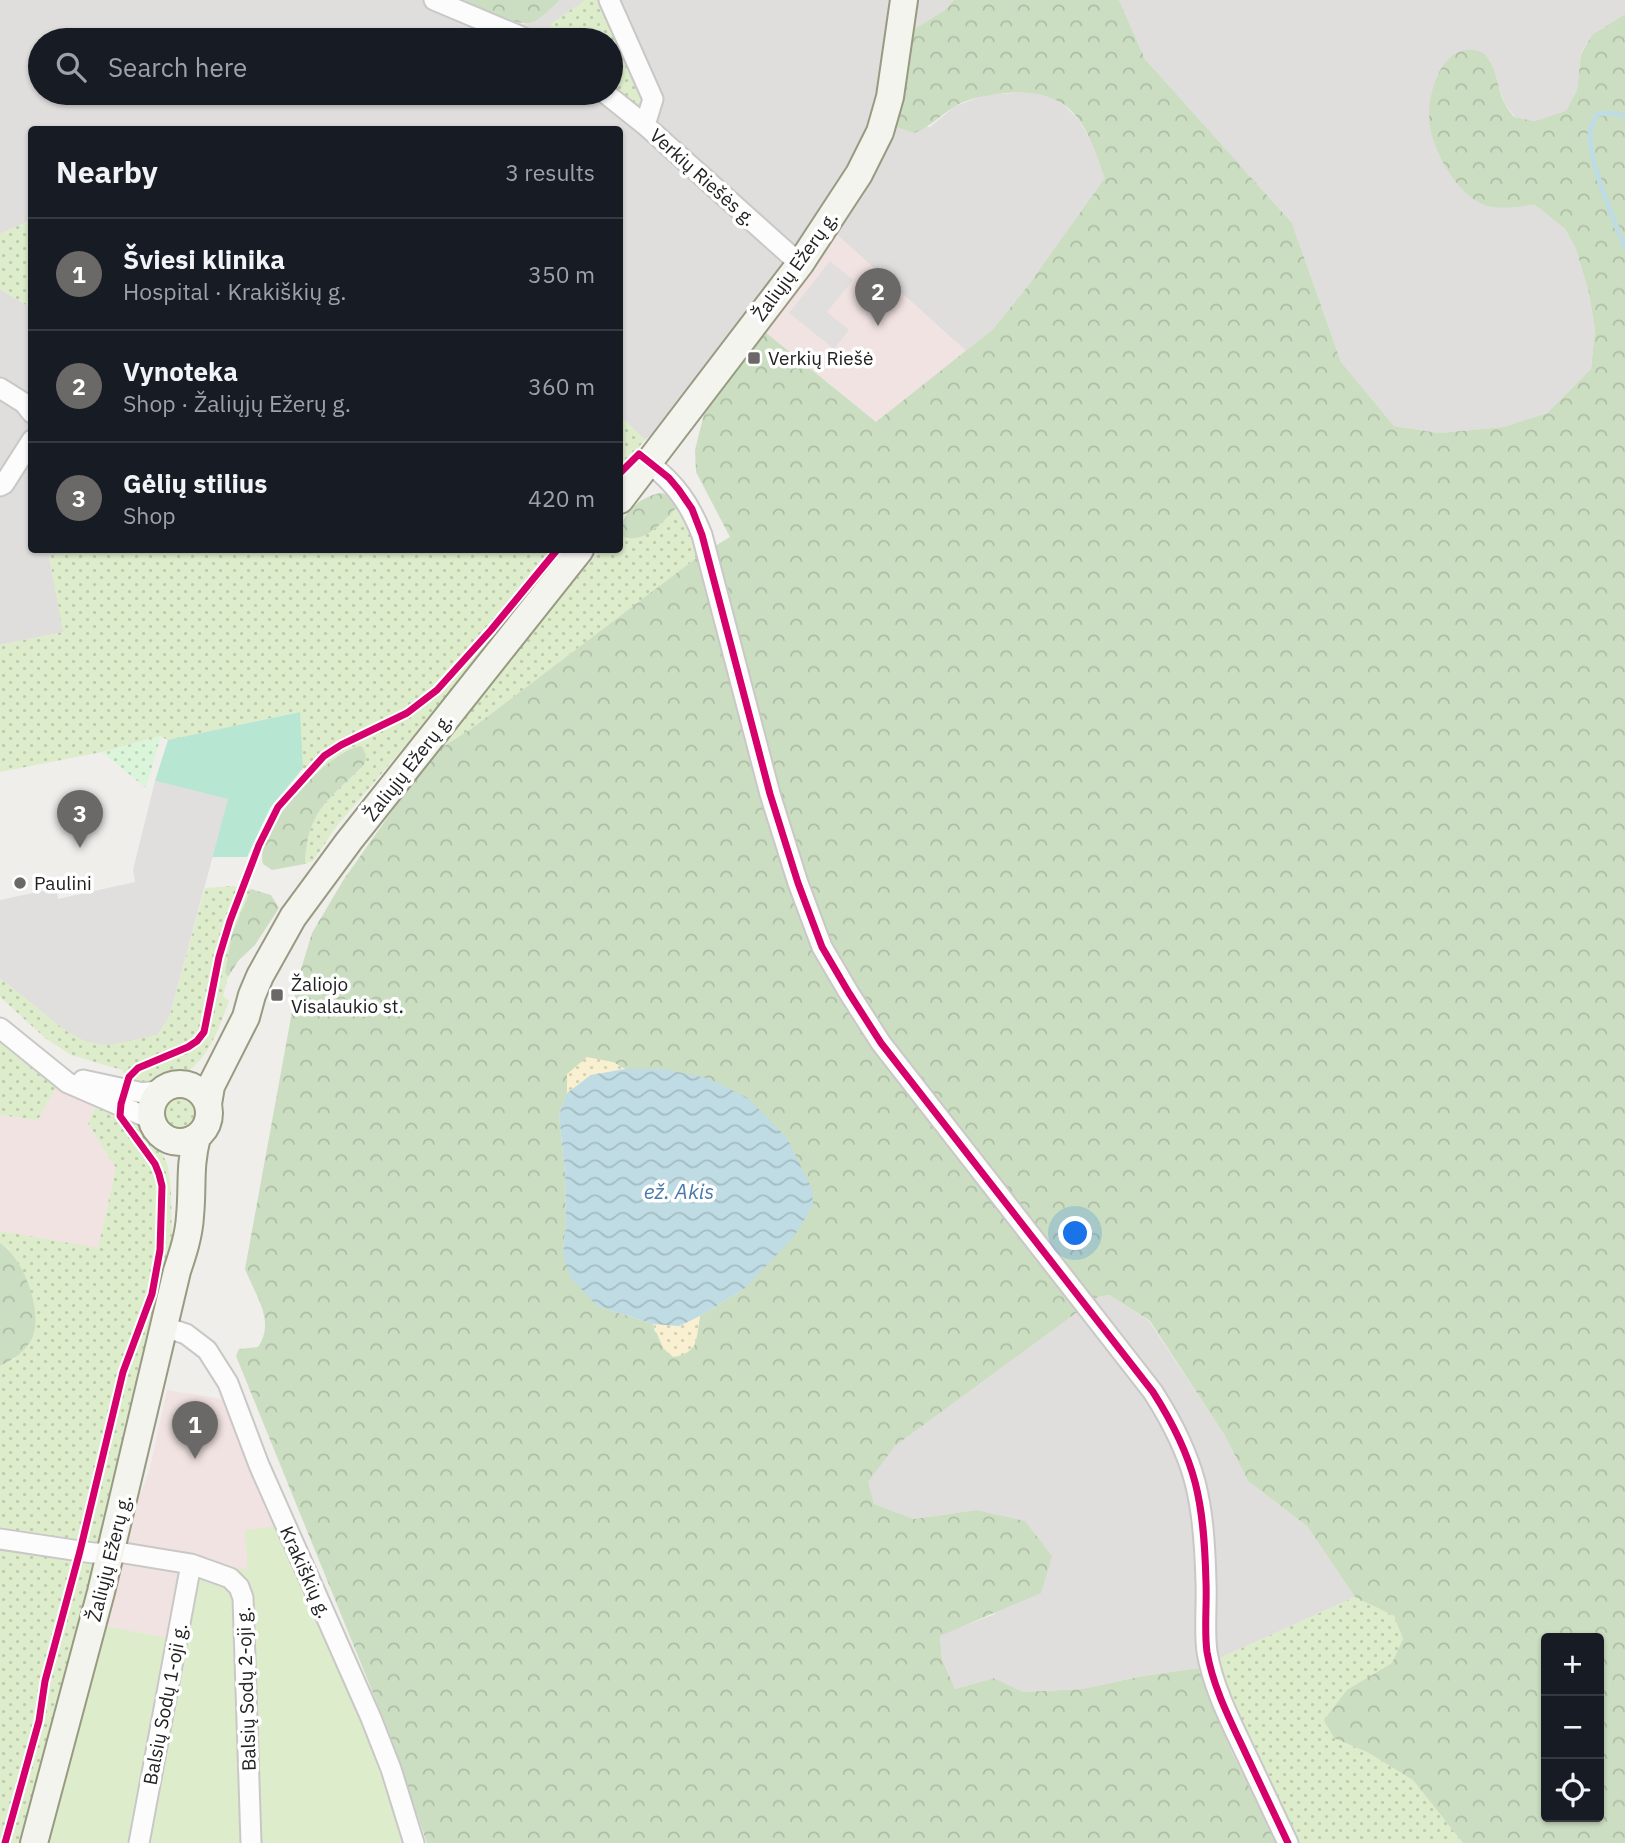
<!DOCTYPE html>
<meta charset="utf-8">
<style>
:root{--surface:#171b24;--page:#242831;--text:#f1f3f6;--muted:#9ea1a6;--line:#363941;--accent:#6a6968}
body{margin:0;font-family:"IBM Plex Sans",sans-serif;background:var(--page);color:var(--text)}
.controls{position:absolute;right:21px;bottom:21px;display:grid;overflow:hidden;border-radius:7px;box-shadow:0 2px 5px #0004}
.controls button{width:63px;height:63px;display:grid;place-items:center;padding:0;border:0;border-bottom:2px solid var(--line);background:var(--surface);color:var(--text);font:35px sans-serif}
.you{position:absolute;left:1076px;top:1234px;width:24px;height:24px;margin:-18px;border:5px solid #fff;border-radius:50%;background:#1a73e8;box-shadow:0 0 0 10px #1a73e833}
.badge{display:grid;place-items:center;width:46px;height:46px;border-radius:50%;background:var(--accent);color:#fff;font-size:23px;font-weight:700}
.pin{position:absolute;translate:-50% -58px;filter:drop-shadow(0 2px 4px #0008)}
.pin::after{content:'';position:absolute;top:37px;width:24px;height:21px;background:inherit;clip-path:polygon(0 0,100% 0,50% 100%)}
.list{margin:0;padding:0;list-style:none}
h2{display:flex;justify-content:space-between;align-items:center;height:91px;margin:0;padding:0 28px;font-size:30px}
h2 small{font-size:23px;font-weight:400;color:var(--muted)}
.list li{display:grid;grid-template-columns:46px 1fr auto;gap:21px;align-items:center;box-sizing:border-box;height:112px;padding:0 28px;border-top:2px solid var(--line)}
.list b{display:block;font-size:26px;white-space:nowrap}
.list p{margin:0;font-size:23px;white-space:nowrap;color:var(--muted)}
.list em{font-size:23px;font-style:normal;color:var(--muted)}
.icon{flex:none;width:38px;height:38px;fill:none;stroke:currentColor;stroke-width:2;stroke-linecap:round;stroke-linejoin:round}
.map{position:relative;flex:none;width:1625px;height:1843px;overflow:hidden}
.search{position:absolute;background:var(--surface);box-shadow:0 2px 5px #0004;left:28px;top:28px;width:595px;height:77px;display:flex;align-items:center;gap:18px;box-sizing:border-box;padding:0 24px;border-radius:38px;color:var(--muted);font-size:26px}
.panel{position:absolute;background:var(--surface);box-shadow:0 2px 5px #0004;left:28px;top:126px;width:595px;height:427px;border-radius:7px}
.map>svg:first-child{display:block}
.residential{fill:#dfdedc;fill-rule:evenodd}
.commercial{fill:#f1e3e1}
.grass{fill:url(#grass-dots)}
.forest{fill:url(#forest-crowns);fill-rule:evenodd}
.sand{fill:url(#sand-dots)}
.park{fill:url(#park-dots)}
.garden{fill:#ddeccb}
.pitch{fill:#b7e6d3}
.parking{fill:#e0dfde}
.water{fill:url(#water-waves)}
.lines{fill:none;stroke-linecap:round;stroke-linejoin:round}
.stream{stroke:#bfdbe3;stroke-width:5}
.street-casing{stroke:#c9c8c7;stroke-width:23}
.secondary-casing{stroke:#999a82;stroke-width:30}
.street{stroke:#fdfcfc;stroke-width:19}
.secondary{stroke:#f3f4ed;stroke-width:26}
.cycleway-casing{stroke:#fff;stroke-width:11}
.cycleway{stroke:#d6006c;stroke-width:7}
.poi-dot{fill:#6a6968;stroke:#fff;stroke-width:2.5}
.labels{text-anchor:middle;stroke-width:7;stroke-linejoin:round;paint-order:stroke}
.street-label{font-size:19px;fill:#222;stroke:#fff}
.poi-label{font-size:19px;fill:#222;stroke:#fff;text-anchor:start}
.water-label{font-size:21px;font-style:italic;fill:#4a7aab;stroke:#fff}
</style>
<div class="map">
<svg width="1625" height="1843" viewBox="0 0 1625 1843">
<defs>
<pattern id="grass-dots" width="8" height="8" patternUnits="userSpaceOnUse" patternTransform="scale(1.75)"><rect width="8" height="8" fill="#ddeccb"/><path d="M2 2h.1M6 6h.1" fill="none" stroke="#bdcaae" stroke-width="1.8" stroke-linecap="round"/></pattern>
<pattern id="forest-crowns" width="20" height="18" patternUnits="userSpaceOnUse" patternTransform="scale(1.75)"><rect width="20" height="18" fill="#cbdec1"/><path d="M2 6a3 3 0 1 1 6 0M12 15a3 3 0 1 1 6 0" fill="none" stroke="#aebea6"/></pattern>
<pattern id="sand-dots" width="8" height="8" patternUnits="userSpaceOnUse" patternTransform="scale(1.75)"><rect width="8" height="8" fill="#f8f0d0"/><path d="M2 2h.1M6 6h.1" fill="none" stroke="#d4ceb2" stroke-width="1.8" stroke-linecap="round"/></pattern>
<pattern id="park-dots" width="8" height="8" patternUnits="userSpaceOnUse" patternTransform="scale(1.75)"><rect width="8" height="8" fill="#daf5da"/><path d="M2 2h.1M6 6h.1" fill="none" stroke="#bbd2bb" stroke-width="1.8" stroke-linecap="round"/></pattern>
<pattern id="water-waves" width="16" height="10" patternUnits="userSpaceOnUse" patternTransform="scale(1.75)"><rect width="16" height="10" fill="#bfdbe3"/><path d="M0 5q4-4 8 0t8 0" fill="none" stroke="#a4bcc2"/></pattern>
</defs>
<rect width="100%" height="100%" fill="#f0eeeb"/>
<path class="residential" d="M0,0H464L509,20L524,24L534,21L560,0H898L878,112L845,182L682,409L645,440L620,416V130H32L31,220L0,234ZM40,40H611V93H40Z
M916,0H954L945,10L911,31Z
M1119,0H1625V14L1592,35L1581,53L1577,90L1566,112L1535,121L1515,117L1505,104L1489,58L1503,207L1535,205L1565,229L1576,249L1589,293L1595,330L1591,369L1547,413L1503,427L1439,433L1394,426L1341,362L1292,223L1145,59Z
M1027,92L1057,98L1079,120L1094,146L1106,178L1027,287L992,330L966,351L835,233L867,187L894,126L930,127L954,107L984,95Z
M0,289L31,308L32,550H70L49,557L64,632L0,645Z
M1109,1295L1149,1321L1225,1436L1248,1481L1307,1526L1355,1597L1198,1668L1143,1676L1082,1689L1023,1692L994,1678L955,1689L942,1659L940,1635L995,1614L976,1510L914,1519L874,1504L867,1482L895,1446L1098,1297Z"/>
<path class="commercial" d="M835,233L966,351L876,422L764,331Z
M58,1084L97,1102L88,1124L116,1168L98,1249L0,1231V1115L38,1120Z
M167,1390L228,1400L277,1526L249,1570L170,1638L99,1625L130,1519L149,1472Z"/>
<path class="grass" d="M585,0H603L646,98L637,104L611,86V40H548L552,23Z
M31,220V308L0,289V234Z
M620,416L645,440L620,468Z
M679,505L688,515L699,556L471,729L433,753L600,550H620V536L628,539Z
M70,550H560L541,586L336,827L313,861L305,864C307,811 328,800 363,766L362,746C344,747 330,762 317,772L303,768L299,712L168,740L160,736L102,752L0,772V645L63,632L49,556Z
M232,886L251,889L232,934L225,972L228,977L223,996L229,1001C210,1054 195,1086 131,1086L122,1070L71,1055L45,1038L0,997V978L66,1031L145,1037L157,1035L169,1018L205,888Z
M0,1042L42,1076L58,1084L38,1120L0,1115Z
M165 1114a16 16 0 1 1 32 0a16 16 0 1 1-32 0Z
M97,1102L137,1118L151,1141L161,1151L168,1166L171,1190L172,1242L160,1302L107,1527L23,1843H0V1366L15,1359L9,1249L0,1243V1231L98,1248L116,1168L88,1124Z
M1355,1597L1394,1616L1403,1639L1392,1664L1348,1690L1334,1738L1367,1752L1413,1780L1463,1843H1278L1233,1755L1198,1668Z"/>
<path class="forest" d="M464,0H560C552,7 543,17 533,22C518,29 479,7 464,0Z
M954,0H1119L1145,59L1292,223L1341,362L1394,426L1439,433L1503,427L1547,413L1591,369L1595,330L1589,293L1576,249L1565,229L1535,205C1519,206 1498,211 1482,204C1457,193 1434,153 1430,126C1425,99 1441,37 1481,52C1495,58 1498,91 1505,104C1507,108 1511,113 1514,117L1535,121L1566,111L1577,90L1581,54L1592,35L1625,14V1843H1463L1413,1780L1367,1752L1334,1738L1324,1720L1347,1690L1392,1663L1403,1639L1394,1616L1355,1597L1307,1526L1248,1481L1225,1436L1150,1321L1109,1295L1098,1297L895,1446L868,1482L874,1504L914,1519L976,1510L1025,1521L1052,1556L1041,1593L940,1636L942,1659L955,1689L994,1678L1023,1692L1082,1689L1143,1676L1198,1668L1233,1755L1278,1843H427L388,1730L236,1356L239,1349L258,1347C276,1321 255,1295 245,1269L298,979L312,933L344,879L433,753L471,729L699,556L730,537L696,472L695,450L706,406L764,331L876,422L992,330L1027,287L1105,178C1086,123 1073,88 1006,93C988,95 970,97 954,107C939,116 932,126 914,133L894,126L911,31L945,10ZM613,1062L625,1069H664L744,1289L700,1316L694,1347L655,1332L653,1324L597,1306L563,1252L566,1224L565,1174L559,1115L567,1093V1074ZM1546,1638H1599V1817H1546Z
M661,493L668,494L679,505C663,521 645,546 620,536C619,514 641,496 661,493Z
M361,746C367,753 367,758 363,766C328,800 307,811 305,864L272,870L263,864C253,832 329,749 361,746Z
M251,889L271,895L279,908L255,945L239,960L228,977L225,972L232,934Z
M0,1243C24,1258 46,1317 30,1342C22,1354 12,1360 0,1366Z"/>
<path class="sand" d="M587,1057L613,1062L625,1069L591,1075L567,1093V1074Z
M700,1316C696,1339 699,1353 673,1357L663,1348L653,1324L679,1326Z"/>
<path class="park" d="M161,736L146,788L102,752Z"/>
<path class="garden" d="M277,1526L368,1739L404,1843H41L99,1625L170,1638L190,1558L248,1570L245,1530Z"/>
<path class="pitch" d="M300,712L303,768L270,808L247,857H212L227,799L155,781L168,740Z"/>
<path class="parking" d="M830,261L853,280L827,312L849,330L834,349L789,313Z
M155,781L228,799L207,878L169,1018L157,1035L109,1045L87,1042L66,1031L0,978V900L56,888L58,899L135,882L133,870Z"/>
<path class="water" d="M625,1069H664L707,1078L748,1098L787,1138L812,1189L813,1205L793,1238L744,1289L700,1316L679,1326L653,1324L597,1306L570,1277L563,1252L566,1224L565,1174L559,1115L567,1093L591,1075Z"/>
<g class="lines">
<path class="stream" d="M1625,116L1611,113L1598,114C1592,123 1589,130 1590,140C1594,175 1612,215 1625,248"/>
<defs>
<path id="street" d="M434,0L529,40
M609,0L653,99L645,125
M605,93L645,125L800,264
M0,388L24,403L32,413
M649,463C675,483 690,504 702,535L770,794L798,883L822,947L849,993L881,1043L1153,1392C1197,1461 1204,1502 1206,1583C1207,1605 1204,1630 1207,1652C1213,1687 1230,1720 1245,1752C1259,1782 1274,1813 1288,1843
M0,486L4,484L32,440
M0,1028L68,1083L151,1119
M83,1080L143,1093L162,1090
M165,1327L186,1334L207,1350L228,1383L259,1465L371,1718L391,1769L414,1843
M0,1539L93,1553H124L191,1564L230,1578L239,1587L243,1598L251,1843
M139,1843L191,1564"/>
<path id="secondary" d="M620,500L800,264L859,174L880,132L890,97L904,0
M151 1113a29 29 0 1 1 58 0a29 29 0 1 1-58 0Z
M208,1104L211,1086L246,1017L252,995L260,976L293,917L349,841L580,550
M34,1843L101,1592L177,1271C183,1253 189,1235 190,1216C193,1186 189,1167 197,1137"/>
</defs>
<use href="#street" class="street-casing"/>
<use href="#secondary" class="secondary-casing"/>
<use href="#street" class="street"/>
<use href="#secondary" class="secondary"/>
<defs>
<path id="cycleway" d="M620,473L639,454L669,478L679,490L692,509L702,535L770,794L798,883L822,947L849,993L881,1043L1153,1392C1197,1461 1204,1502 1206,1583C1207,1605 1204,1630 1207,1652C1213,1687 1230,1720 1245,1752C1259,1782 1274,1813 1288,1843
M5,1843L39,1721L45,1681L80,1551L123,1372L152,1294L160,1250L162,1186L159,1174L155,1164L120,1116L121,1104L129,1077L138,1068L188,1047L197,1041L204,1032L219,957L230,921L259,845L278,807L324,756L341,745L407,713L437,690L491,630L557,550"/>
</defs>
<use href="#cycleway" class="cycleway-casing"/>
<use href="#cycleway" class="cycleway"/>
</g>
<g class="poi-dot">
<rect x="747" y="351" width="14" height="14" rx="3.5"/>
<circle cx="20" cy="883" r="7"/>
<rect x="270" y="988" width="14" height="14" rx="3.5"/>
</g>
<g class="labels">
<g class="street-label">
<text transform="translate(703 177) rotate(42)" y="7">Verkių Riešės g.</text>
<text transform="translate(795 266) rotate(-54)" y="7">Žaliųjų Ežerų g.</text>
<text transform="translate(408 767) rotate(-52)" y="7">Žaliųjų Ežerų g.</text>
<text transform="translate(109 1558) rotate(-76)" y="7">Žaliųjų Ežerų g.</text>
<text transform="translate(306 1572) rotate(66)" y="7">Krakiškių g.</text>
<text transform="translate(246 1689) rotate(-92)" y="7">Balsių Sodų 2-oji g.</text>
<text transform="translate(165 1704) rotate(-79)" y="7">Balsių Sodų 1-oji g.</text>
</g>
<g class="poi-label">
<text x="768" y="365">Verkių Riešė</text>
<text x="34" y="890">Paulini</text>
<text x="291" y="991">Žaliojo<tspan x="291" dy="22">Visalaukio st.</tspan></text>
</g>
<g class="water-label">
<text x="679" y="1199">ež. Akis</text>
</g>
</g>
</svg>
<div class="controls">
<button>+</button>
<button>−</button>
<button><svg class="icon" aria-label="locate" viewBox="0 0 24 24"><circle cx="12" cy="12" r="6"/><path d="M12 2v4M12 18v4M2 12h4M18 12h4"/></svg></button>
</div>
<div class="you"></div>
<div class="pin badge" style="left:195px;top:1459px">1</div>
<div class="pin badge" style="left:878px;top:326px">2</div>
<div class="pin badge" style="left:80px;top:848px">3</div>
<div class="search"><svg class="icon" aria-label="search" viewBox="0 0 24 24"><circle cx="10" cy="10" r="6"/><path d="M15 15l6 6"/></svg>Search here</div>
<section class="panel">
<h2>Nearby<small>3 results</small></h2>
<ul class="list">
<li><span class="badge">1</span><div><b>Šviesi klinika</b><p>Hospital · Krakiškių g.</p></div><em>350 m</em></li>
<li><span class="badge">2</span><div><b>Vynoteka</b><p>Shop · Žaliųjų Ežerų g.</p></div><em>360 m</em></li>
<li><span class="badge">3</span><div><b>Gėlių stilius</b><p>Shop</p></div><em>420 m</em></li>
</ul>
</section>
</div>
